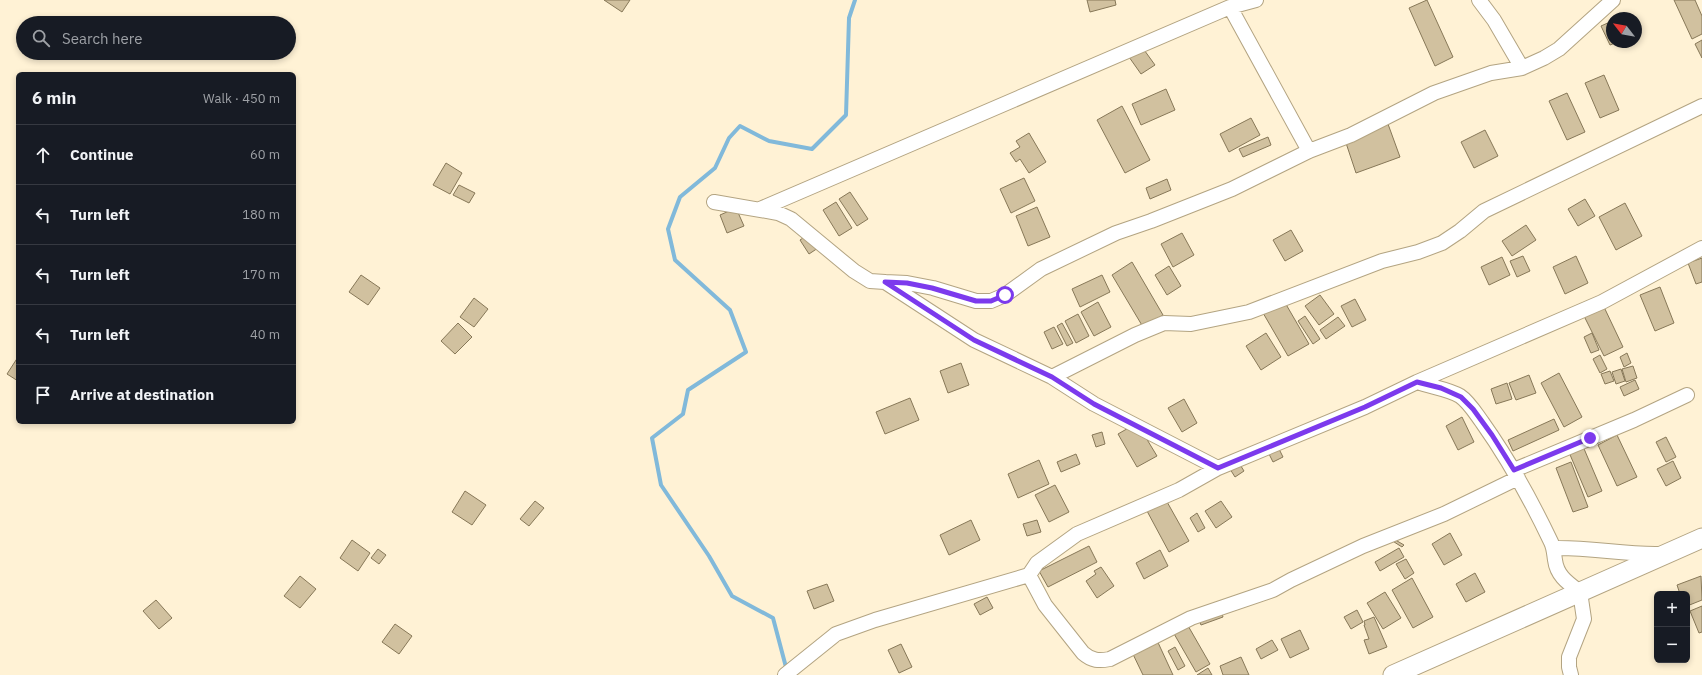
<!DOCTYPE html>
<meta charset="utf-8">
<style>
:root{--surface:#171b24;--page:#20242c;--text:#f1f3f6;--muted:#9ea1a6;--line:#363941}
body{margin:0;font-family:"IBM Plex Sans",sans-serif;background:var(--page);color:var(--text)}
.controls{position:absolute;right:12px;bottom:12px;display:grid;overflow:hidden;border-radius:6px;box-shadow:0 2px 6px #0003}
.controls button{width:36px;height:36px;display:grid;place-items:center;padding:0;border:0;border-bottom:1px solid var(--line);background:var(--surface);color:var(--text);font:20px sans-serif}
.compass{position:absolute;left:1606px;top:12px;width:36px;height:36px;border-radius:50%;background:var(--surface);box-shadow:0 2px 6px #0003;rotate:301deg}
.stop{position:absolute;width:12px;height:12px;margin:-9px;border:3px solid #7c3aed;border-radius:50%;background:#fff}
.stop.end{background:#7c3aed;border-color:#fff;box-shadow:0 1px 4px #0008}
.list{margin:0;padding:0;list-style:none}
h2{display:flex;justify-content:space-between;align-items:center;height:52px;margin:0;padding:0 16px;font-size:17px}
h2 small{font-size:13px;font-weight:400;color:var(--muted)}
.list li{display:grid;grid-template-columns:26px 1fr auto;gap:12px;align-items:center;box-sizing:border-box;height:60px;padding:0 16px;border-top:1px solid var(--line)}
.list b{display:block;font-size:15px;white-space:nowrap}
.list em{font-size:13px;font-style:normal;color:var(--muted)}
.icon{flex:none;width:22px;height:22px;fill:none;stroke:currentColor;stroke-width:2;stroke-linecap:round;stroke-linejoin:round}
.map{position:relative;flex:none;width:1702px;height:675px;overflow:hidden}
.search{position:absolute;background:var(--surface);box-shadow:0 2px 6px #0003;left:16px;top:16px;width:280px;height:44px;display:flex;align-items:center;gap:10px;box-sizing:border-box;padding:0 14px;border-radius:22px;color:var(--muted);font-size:15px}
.panel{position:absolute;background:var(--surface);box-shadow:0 2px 6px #0003;left:16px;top:72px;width:280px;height:352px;border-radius:6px}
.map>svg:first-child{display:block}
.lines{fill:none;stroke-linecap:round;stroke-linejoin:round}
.stream{stroke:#81b9da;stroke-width:4}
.building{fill:#d1c19f;stroke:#877858}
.street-casing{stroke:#b3a482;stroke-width:16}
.secondary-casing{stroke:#b3a482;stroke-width:21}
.street{stroke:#fff;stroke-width:14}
.secondary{stroke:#fff;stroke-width:19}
.route{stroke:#7c3aed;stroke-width:5}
</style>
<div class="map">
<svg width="1702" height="675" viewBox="0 0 1702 675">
<rect width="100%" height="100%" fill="#fff2d5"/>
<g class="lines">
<path class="stream" d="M787,671L773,618L732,596L709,556L661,485L652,438L683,414L688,390L746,352L730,310L675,260L668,229L680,197L715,168L729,138L740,126L769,141L812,149L846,115L849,18L855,0"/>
</g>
<path class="building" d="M604,0H630L622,12Z
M1087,0H1115L1116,5L1090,12Z
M1427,0L1453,57L1435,66L1409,8Z
M1674,0H1695L1702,16V34L1692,39Z
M1610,22L1612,26V42H1618L1610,45L1601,26Z
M1702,40V58L1695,44Z
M1142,47L1155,65L1141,74L1129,57Z
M1604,75L1619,110L1600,118L1585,83Z
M1166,89L1175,110L1141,125L1132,104Z
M1567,93L1585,132L1567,140L1549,101Z
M1122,106L1150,160L1125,173L1097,120Z
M1251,118L1260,135L1229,152L1220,134Z
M1388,124L1400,157L1356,173L1345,140Z
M1485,130L1498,156L1474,168L1461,142Z
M1029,133L1046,162L1029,173L1020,159L1016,162L1010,153L1020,147L1016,141Z
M1268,137L1271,145L1243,157L1239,149Z
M446,163L462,173L450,194L433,185Z
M1024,178L1035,201L1011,213L1000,189Z
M1167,179L1171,190L1150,199L1146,188Z
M459,185L475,193L469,203L453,195Z
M850,192L868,219L857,226L839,199Z
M1585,199L1595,216L1578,226L1568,209Z
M836,202L852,228L839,236L823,210Z
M1625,203L1642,236L1616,250L1599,217Z
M1037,207L1050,237L1028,246L1016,216Z
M736,208L744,226L727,233L720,215Z
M1526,225L1536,240L1512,256L1502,241Z
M1291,230L1303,251L1285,261L1273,240Z
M1182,233L1194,255L1173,267L1161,244Z
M809,234L818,248L809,254L800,240Z
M1523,256L1530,271L1517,277L1510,261Z
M1576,256L1588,283L1565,294L1553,267Z
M1502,257L1510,275L1489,285L1481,267Z
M1702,258V282L1696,284L1688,263Z
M1132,262L1163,315L1143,327L1112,275Z
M1169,266L1181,286L1167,295L1155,275Z
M361,275L380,288L368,305L349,292Z
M1102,275L1110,292L1080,307L1072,289Z
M1660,287L1674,323L1655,331L1640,295Z
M1280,294L1309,344L1288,356L1259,306Z
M1320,295L1334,314L1319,325L1305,306Z
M474,298L488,309L474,327L460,317Z
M1355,299L1366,320L1352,327L1341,306Z
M1098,302L1111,327L1094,336L1081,312Z
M1604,307L1623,347L1604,356L1584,316Z
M1078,314L1089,336L1076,343L1065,321Z
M1305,316L1320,339L1313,344L1298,321Z
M1338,317L1345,326L1326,339L1320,330Z
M458,323L472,337L455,354L441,341Z
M1062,323L1073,343L1067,346L1057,326Z
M1054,327L1063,344L1052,349L1044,332Z
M1266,333L1281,357L1261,370L1246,346Z
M1592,333L1599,350L1591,353L1584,337Z
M1627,353L1631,363L1624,367L1620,357Z
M1600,355L1607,369L1600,373L1593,359Z
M18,357V381L7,374Z
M961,363L969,385L948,393L940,371Z
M1633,366L1637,378L1626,382L1622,369Z
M1621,369L1625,381L1616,384L1612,372Z
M1610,371L1614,381L1605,384L1601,374Z
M1559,373L1582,417L1564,427L1541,383Z
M1529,375L1536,393L1516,400L1509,383Z
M1635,380L1639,389L1624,396L1620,387Z
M1507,383L1512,399L1496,404L1491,389Z
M910,398L919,420L885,434L876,412Z
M1184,399L1197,423L1182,432L1168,408Z
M1462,417L1474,442L1458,450L1446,426Z
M1554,419L1559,430L1513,451L1508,440Z
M1137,423L1157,456L1137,467L1118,434Z
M1102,432L1105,444L1096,447L1092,435Z
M1617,435L1637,477L1617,486L1598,445Z
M1666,437L1676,457L1666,462L1656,442Z
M1582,444L1602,491L1588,497L1568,450Z
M1278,447L1283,457L1273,462L1268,452Z
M1076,454L1080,464L1061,472L1057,462Z
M1039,460L1049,484L1018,498L1008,474Z
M1673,461L1681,478L1666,486L1657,469Z
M1571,462L1588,507L1573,512L1556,468Z
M1239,463L1244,471L1235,477L1230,469Z
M1055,485L1069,512L1049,522L1035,495Z
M465,491L486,505L472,525L452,512Z
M1166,500L1189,541L1169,552L1147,511Z
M535,501L544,508L529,526L520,519Z
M1221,501L1232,517L1216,528L1205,511Z
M1197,513L1205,528L1198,532L1190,518Z
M971,520L980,540L949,555L940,535Z
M1037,520L1041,532L1027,536L1023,524Z
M1450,533L1462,555L1444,565L1432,544Z
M1392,538L1404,545L1402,547L1391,540Z
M352,540L370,553L358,571L340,558Z
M1089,546L1097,562L1048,587L1039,571Z
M1399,548L1404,557L1380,571L1375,562Z
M378,549L386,555L379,564L371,558Z
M1160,550L1168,566L1144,579L1136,563Z
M1406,559L1414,573L1405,579L1396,564Z
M1101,567L1114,586L1097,598L1086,581L1096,574L1094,571Z
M1475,573L1485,592L1466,602L1456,584Z
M300,576L316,589L300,608L284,596Z
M1701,576L1702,600L1687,606V594H1680L1677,585Z
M1412,578L1433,617L1413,628L1392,590Z
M827,584L834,601L814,609L807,591Z
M1385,592L1401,618L1383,629L1367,603Z
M987,597L993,608L980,615L974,604Z
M156,600L172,618L159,629L143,611Z
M1702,606V632L1699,633L1690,611Z
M1220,607L1223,617L1201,625L1197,615Z
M1357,610L1363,622L1351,629L1344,617Z
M1374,617L1387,647L1369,654L1364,640L1369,639L1364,625H1365L1364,621Z
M395,624L412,636L399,654L382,642Z
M1187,624L1210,664L1196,672L1173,632Z
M1300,630L1309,649L1290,658L1281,639Z
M1155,636L1173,675H1143L1130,648Z
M1272,640L1278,650L1261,659L1256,649Z
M901,644L912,667L899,673L888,650Z
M1175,647L1185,666L1178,670L1168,651Z
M1241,657L1249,675H1223L1220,666Z
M1208,668L1212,675H1197Z"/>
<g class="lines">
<defs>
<path id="street" d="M1479,0L1494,20L1522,68
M1230,7L1309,151
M714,202L778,213L791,219L854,271L870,281L885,282L974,340L1052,377L1094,404L1218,468
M760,209L1230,7L1256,0
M885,282L907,283L933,288L976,301H991L1005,295L1041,269L1116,233L1151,221L1232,189L1309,151L1351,135L1434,93L1491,73L1522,68L1544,58L1559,49L1613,0
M1052,377L1135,335L1164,323L1191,324L1249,312L1382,261L1418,252L1442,243L1460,231L1484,211L1702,106
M1417,382L1602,302L1702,248
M1514,470L1634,420L1687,395
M1554,548C1590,547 1625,555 1660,554
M1029,575L1045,605L1083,653C1092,661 1099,661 1110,659L1191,618L1273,590L1291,580L1363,546L1444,514L1518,478
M785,675L836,634L875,620L1029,575L1037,563L1077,534L1179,490L1218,468L1365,407L1417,382C1431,387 1448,389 1460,396C1469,402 1476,414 1482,422C1509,460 1531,500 1551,542C1554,548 1554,554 1555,560C1557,576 1568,583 1580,592L1584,619L1569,657V667L1571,675"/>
<path id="secondary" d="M1393,675L1702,538"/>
</defs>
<use href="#street" class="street-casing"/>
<use href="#secondary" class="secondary-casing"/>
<use href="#street" class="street"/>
<use href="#secondary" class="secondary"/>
</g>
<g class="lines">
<path class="route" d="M1005,295L991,301H976L932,288L907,283L885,282L974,340L1052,377L1094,404L1218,468L1365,407L1417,382L1441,388L1461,397L1473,409L1492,435L1514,470L1590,438"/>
</g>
</svg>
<div class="controls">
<button>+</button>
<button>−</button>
</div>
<svg class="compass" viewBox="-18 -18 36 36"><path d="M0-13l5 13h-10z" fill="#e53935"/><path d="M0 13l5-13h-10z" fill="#9ea1a6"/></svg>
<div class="stop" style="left:1005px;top:295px"></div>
<div class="stop end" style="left:1590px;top:438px"></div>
<div class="search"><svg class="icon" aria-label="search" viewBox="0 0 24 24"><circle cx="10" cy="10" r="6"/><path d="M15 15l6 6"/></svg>Search here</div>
<section class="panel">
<h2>6 min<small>Walk · 450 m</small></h2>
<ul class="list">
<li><svg class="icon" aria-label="ahead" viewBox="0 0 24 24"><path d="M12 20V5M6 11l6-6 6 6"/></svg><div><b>Continue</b></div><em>60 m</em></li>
<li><svg class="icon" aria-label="left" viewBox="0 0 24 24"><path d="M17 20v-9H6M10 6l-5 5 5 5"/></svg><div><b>Turn left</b></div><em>180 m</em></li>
<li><svg class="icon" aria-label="left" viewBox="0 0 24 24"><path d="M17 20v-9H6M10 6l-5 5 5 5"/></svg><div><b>Turn left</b></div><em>170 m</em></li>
<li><svg class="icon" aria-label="left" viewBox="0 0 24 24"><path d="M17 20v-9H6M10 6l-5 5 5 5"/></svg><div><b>Turn left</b></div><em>40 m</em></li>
<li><svg class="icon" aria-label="arrive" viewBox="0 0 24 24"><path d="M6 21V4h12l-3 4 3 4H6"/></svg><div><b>Arrive at destination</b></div></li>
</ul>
</section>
</div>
